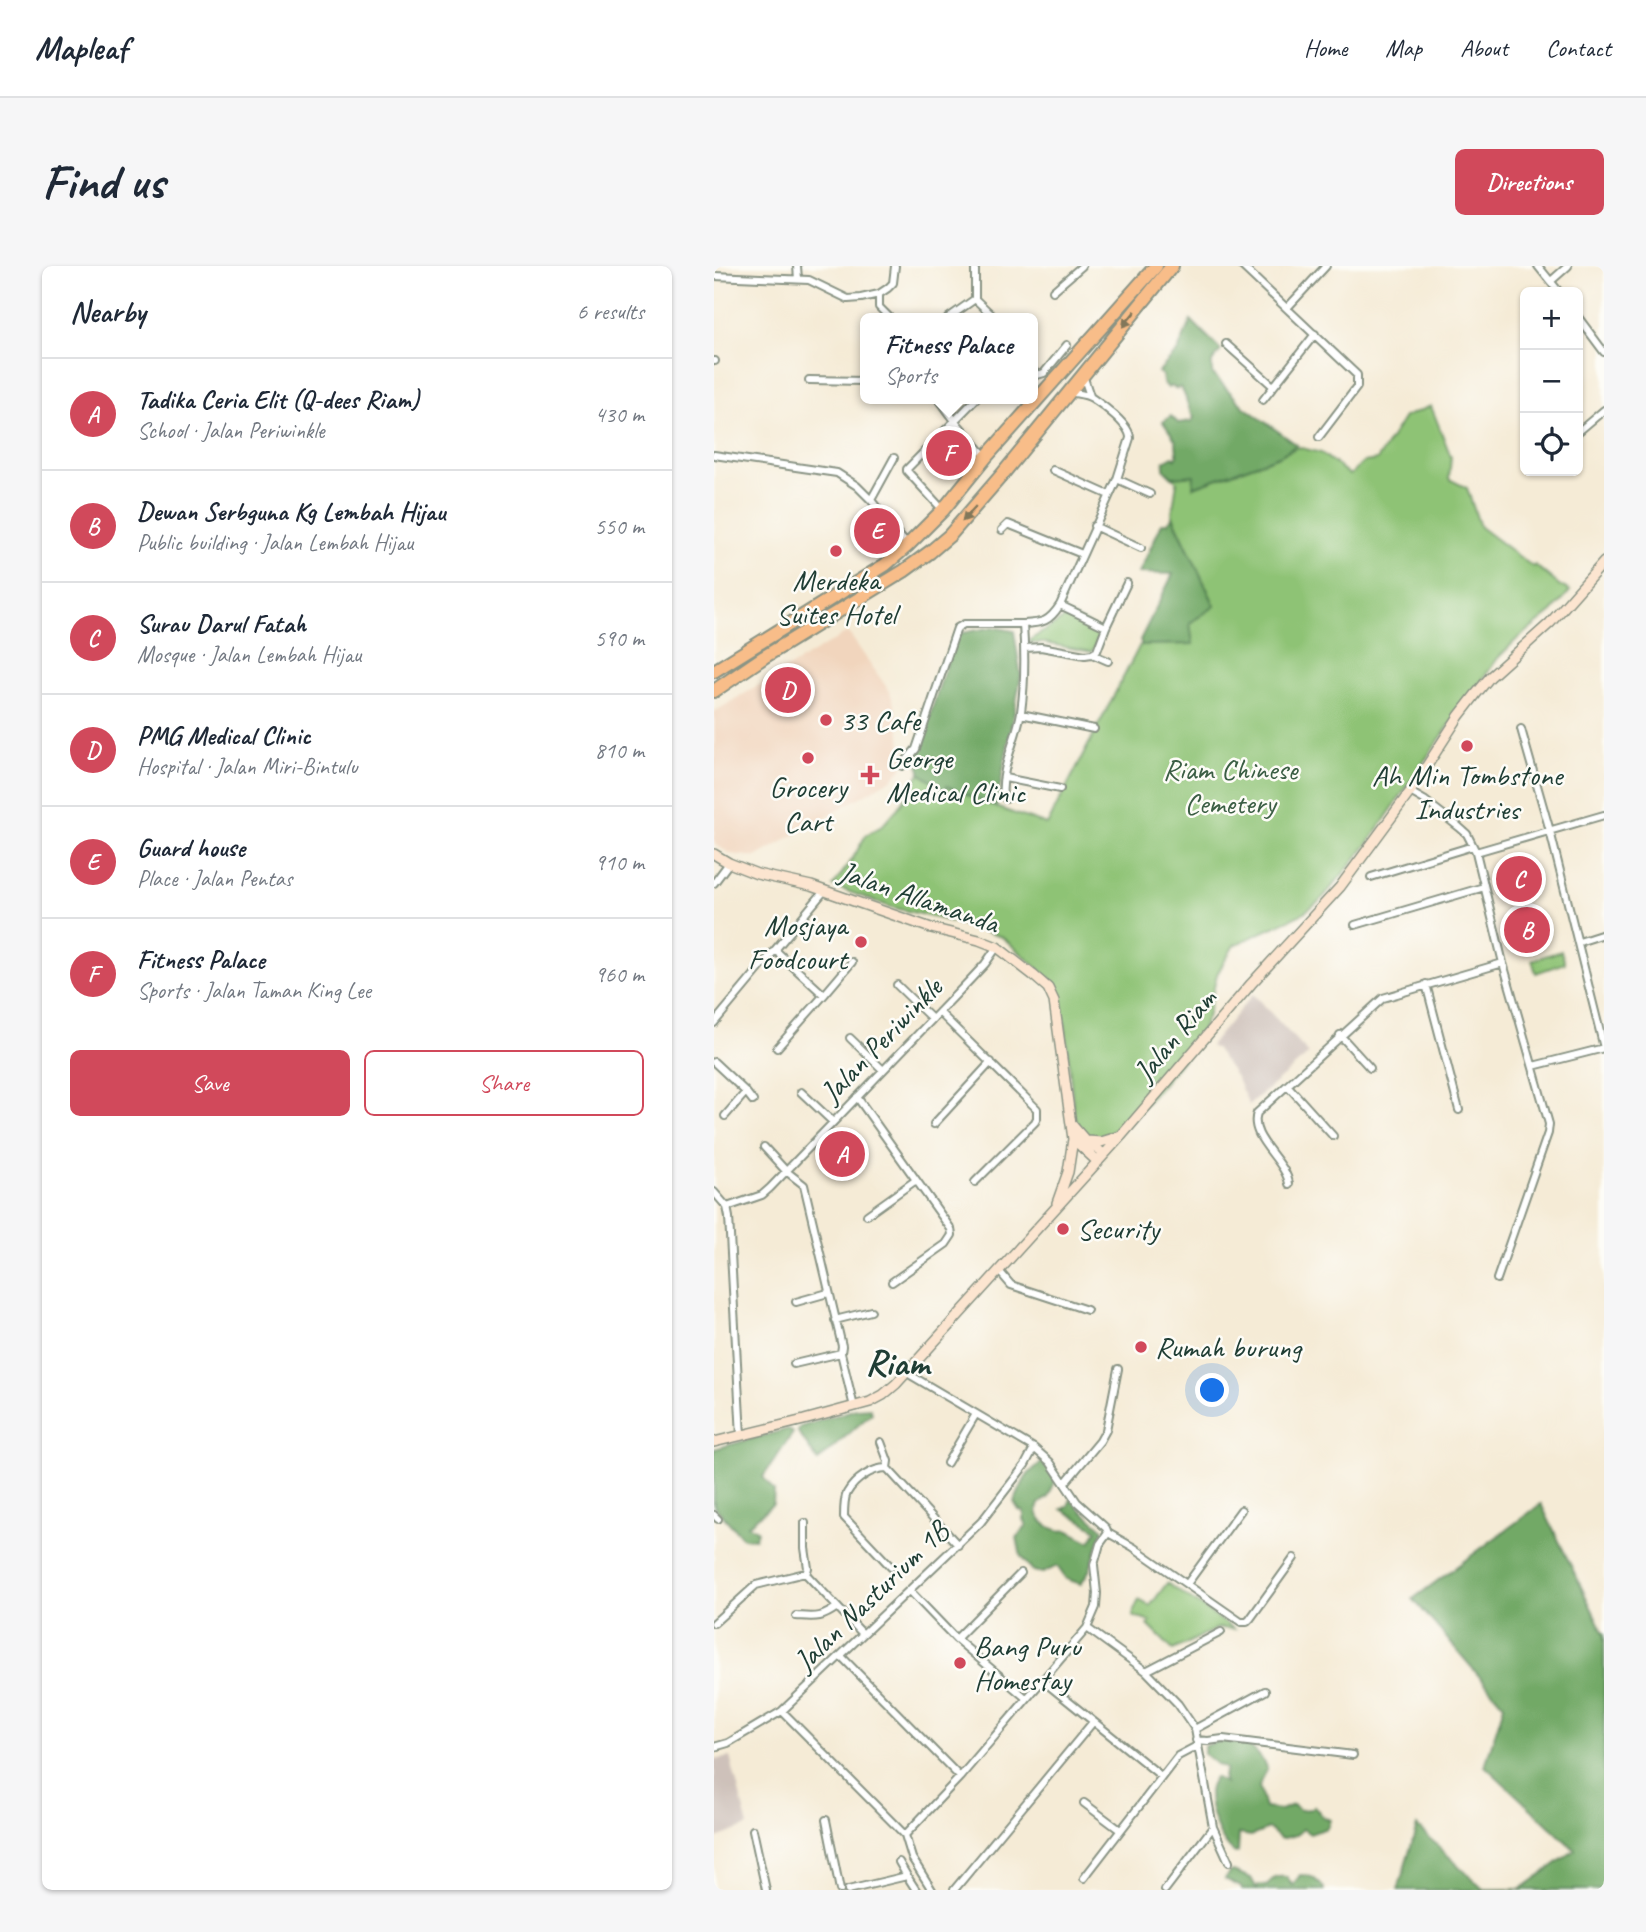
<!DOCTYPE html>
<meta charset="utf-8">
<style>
:root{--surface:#fff;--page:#f6f6f7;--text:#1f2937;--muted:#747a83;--line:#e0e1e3;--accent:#d1495b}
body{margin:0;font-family:Caveat,sans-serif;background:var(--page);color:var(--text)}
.controls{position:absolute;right:21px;top:21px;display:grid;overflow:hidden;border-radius:10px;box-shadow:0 2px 5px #0004}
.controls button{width:63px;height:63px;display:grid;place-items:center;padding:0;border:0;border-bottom:2px solid var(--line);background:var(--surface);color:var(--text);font:35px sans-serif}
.you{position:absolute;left:499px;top:1125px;width:24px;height:24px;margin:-18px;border:5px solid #fff;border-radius:50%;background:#1a73e8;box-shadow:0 0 0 10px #1a73e833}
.badge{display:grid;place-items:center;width:46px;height:46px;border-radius:50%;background:var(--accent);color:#fff;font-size:23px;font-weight:700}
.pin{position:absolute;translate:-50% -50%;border:4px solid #fff;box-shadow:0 2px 7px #0006}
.popup{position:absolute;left:146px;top:47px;width:178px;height:91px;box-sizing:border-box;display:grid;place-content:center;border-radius:10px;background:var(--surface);filter:drop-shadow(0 2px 5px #0005);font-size:23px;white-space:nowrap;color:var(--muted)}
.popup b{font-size:26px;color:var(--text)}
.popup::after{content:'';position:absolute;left:50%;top:100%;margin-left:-14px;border:14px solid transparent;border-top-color:var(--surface)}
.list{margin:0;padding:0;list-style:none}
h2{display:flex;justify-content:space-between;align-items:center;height:91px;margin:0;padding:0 28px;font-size:30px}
h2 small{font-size:23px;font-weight:400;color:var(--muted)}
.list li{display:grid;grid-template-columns:46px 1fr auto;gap:21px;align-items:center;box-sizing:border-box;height:112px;padding:0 28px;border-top:2px solid var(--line)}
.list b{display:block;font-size:26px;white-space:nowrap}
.list p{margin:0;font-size:23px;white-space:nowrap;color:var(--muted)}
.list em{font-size:23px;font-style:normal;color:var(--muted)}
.actions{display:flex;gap:14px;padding:21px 28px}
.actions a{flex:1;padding:16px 0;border:2px solid var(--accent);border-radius:10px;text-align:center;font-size:24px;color:var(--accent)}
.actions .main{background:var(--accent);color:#fff}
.icon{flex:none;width:38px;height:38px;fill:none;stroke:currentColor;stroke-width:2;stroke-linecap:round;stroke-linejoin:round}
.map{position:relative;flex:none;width:890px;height:1624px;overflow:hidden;border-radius:10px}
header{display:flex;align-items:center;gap:42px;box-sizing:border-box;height:98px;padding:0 35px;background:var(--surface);border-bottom:2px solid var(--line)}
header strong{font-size:33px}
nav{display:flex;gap:38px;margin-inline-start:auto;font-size:24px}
.intro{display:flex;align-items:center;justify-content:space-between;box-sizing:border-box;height:168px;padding:0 42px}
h1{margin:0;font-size:49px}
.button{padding:18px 32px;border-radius:10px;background:var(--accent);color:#fff;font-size:24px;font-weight:700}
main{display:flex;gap:42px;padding:0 42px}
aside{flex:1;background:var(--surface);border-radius:10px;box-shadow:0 2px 5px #0004}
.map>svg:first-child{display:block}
.built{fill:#f1d5bd}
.industrial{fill:#cec1ba}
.green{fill:#8ec375;stroke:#568054;stroke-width:2}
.forest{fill:#72a966;stroke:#48734d;stroke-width:2}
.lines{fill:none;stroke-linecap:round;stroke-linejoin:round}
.street-casing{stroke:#8a9485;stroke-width:10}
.secondary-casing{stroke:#8a9485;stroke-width:12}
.highway-casing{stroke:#8a9485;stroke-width:16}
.street{stroke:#fff;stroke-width:6}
.secondary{stroke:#fce5d0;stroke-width:9}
.highway{stroke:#f8bd89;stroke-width:12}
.oneway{fill:#81775a}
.poi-dot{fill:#d1495b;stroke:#fdfcf7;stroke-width:2.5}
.labels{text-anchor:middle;stroke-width:5;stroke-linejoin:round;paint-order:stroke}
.poi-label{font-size:30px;fill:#1f3d34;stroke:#fdfcf7;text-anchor:start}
.park-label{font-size:30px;fill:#3b5e44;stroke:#fdfcf7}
.street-label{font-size:30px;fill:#1f3d34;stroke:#fdfcf7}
.district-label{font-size:37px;font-weight:bold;fill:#1f3d34;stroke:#fdfcf7}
</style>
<header>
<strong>Mapleaf</strong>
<nav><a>Home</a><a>Map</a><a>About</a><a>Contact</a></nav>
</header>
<div class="intro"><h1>Find us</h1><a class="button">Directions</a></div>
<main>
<aside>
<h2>Nearby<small>6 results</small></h2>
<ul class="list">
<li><span class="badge">A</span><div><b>Tadika Ceria Elit (Q-dees Riam)</b><p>School · Jalan Periwinkle</p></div><em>430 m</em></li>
<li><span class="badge">B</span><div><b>Dewan Serbguna Kg Lembah Hijau</b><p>Public building · Jalan Lembah Hijau</p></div><em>550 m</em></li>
<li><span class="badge">C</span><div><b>Surau Darul Fatah</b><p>Mosque · Jalan Lembah Hijau</p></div><em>590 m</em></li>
<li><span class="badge">D</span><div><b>PMG Medical Clinic</b><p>Hospital · Jalan Miri-Bintulu</p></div><em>810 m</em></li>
<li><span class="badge">E</span><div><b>Guard house</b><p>Place · Jalan Pentas</p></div><em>910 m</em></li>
<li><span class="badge">F</span><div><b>Fitness Palace</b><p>Sports · Jalan Taman King Lee</p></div><em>960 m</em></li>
</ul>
<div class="actions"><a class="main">Save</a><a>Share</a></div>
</aside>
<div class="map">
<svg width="890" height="1624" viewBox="0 0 890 1624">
<rect width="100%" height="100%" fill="#fdfcf7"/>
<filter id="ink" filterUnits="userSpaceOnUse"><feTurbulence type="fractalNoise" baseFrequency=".0143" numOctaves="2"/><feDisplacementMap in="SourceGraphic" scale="14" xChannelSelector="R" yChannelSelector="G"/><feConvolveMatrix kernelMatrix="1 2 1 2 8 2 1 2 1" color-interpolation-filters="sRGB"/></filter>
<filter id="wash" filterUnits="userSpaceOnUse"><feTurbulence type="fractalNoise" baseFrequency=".00686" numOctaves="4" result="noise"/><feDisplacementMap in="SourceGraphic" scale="28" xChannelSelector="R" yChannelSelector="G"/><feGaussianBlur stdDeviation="1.57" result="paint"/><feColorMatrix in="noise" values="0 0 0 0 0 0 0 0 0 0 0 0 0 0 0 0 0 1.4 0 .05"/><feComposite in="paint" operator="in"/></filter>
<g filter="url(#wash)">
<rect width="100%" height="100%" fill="#f5ebd6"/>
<path class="built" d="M134,366L176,426L185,454L188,502L179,512L42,591L17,588L0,578V446Z"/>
<path class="industrial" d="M539,728L595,788L535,839L522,811L502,783L496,780Z
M16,1491L34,1560L0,1573V1494Z"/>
<path class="green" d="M717,140L737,191L735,213L753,222L766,261L819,301L821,299L845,319L856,325L838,346L801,375L784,392L720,481L654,578L606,635L586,649L520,679L503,708L493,752L480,780L437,832L409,859L387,872L375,870L366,863L360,849L351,757L341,717L288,671L243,657L177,641L119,620L139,592L152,569L168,560L184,542L206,507L230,524L233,519L282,541L333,559L426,379L478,378L476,357L501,340L458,248L463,216L459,211L480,209V221L565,190L584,181L607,187L636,209L650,196L663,194L690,151Z
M356,349L380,361L386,367L380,383L377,386L331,377H317L316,374Z
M847,685L851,697L822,707L818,694Z
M453,1317L520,1363L504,1362L459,1384L434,1359L436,1356L419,1350L420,1344L425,1334L436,1340Z"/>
<path class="forest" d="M477,54L507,84L498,96V107L529,140L583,179L565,190L479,221L480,209L458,211L450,203V195L459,190L461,192L463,189L462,175L449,156L457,150L464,157L478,155L480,151C472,142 474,130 466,121L463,123L457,120L454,122L449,116L448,109L444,106L464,85Z
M459,251L501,340L476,357L479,378L428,379L426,374L459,308L425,307L448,257H454Z
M279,361L300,365L307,410L282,541L233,520L231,525L206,507L205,484L242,368Z
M156,1142L158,1147L104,1195L84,1166L86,1161L142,1143Z
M74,1163L79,1167L49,1211L60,1225L59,1238L34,1259L43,1264L41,1273L29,1272L0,1240V1183Z
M330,1195L336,1200L341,1216C338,1221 337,1226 334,1231C333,1232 326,1237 325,1238C317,1253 341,1268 353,1264L376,1276L383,1264L348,1243L354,1240L357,1233L369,1246L387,1261L389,1264L376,1303L367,1318L352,1313L343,1300L329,1307L319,1305L307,1291L303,1271L313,1260L310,1253V1246L305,1244L300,1236C311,1215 308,1210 330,1195Z
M827,1238L890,1368V1624H684L703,1560L769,1623H807L861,1584L771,1500L790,1439L699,1333Z
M508,1474C534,1480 541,1478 553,1503L545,1520L551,1542L566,1544L579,1539L586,1544L596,1543L600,1540L609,1551L616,1554L613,1562L596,1568L589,1563L582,1569L567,1573L555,1563L537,1570L525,1568L524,1586L521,1587C505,1576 495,1546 495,1527C495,1522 498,1516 501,1511L511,1517L509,1510L512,1503L502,1498L490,1488V1480Z
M519,1605L537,1612L543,1623L544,1619L553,1620C559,1611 563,1610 573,1611L579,1620L586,1609C598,1608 602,1614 610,1622V1624H528L527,1621L511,1613L515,1606Z"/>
</g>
<g filter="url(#ink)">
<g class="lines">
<defs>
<path id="street" d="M83,0L84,13
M261,0V33L281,52
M528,0L643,109V121L605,171
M824,0L845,26
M0,10L95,14L134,33L147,32L165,28L174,22L179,17L181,0
M837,15L854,0
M339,25L368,0
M165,28V41L176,52
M573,42L612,0
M864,51L890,86
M234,52L261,33
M512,78L559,120
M0,95H1
M319,104L323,109L330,107L353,79
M369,109L376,130
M95,114L151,115
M225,133L241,155L272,191
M549,134L601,68
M864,166L890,144
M0,189L123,207L143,220L157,234L193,279
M339,204L395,229
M403,213L436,228
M157,234L180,192
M229,244L193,205V203L262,133
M380,260L427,282
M288,264L294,258L368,288
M346,339L392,361
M311,382L327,381L371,389L378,388L383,385L392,361L413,317
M378,388L394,395
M307,448L380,463
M807,463L836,565L890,782
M188,500L202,483L243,362L250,358H309
M291,512L346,523
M696,526L710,534L745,561L753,568L762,586L789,697L835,858L834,867L783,1013
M292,533L289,530C286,503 303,472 307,446C311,417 311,387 309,358C329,357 335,356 346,339L403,213L416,172C416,159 389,139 378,132C372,128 363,128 355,126
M762,586L890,549
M657,611L759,580
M0,617L15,597
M641,659L770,621
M865,676L890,668
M61,684L110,729L63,782
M712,718L745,844
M183,719L218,753
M110,729L138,696
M225,746L323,843V852L321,856L261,916
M0,757L111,624
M626,769L656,802
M136,772L169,804
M0,796L32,826L39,835
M819,800L890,782
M574,820L619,870
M87,826L119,856
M143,831L237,963L238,969L232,978L178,1016
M11,850L32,826
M220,858L277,796
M50,881L72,905L90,919L128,1080L127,1087L140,1141
M575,918C572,894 534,872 543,847L669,732L789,697
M0,926L13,941L15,951L27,1170
M13,941L48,929L56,922L255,715L271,698L283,681
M153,949L202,914
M285,1005L297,1019L373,1044
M82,1036L114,1027
M121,1054L157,1045
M80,1098L127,1087
M193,1107L320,1182L336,1196L363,1236L392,1262L394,1267L419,1281L527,1356H533L536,1353L580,1292
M167,1176L174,1195L173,1202
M233,1197L262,1148
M351,1217L386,1175L392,1164L404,1103
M0,1249L4,1253
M91,1257V1282L94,1302L92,1308
M177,1301L130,1251C130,1243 130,1233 133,1227C141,1213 158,1202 173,1202L244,1279
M473,1318L527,1244
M196,1325L242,1373L312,1432
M82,1350C101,1351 107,1353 123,1341
M0,1357L42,1319L87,1308H92L149,1368
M373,1362L432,1405L507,1366
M242,1373L307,1307
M127,1390L246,1511
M432,1405L464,1438L481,1463L499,1561L451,1624
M328,1414L447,1510
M68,1445L191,1569L246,1511L373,1362L382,1341L383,1327L380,1299L386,1278L394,1267
M481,1463L551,1425
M482,1474L494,1475L509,1473L639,1489
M0,1481L14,1477L68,1445L267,1256L311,1199L320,1182
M370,1537L406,1564
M112,1554L126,1624
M499,1561L515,1596
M39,1564L52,1624
M191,1569L198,1592L218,1624
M185,1596L193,1610
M370,1612L464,1490L483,1480
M134,1624L193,1610L202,1624
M240,1624L379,1456"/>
<path id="secondary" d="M0,588L15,597L43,608L97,620L217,662L265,674L283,681L319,709L334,722L340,735L359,873L384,896
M358,859L371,874L390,888
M373,875L387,876L407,870
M343,937L354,906L359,873
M0,1176L90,1154L156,1136L169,1129L182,1118L407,870L537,718L626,621L696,526L745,450L762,428L776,411L836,357L890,296"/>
<path id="highway" d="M0,405L171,299L193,280L229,244L272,191L442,0
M0,425L50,391L190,305L216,286L236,269L287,210L458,0"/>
</defs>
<use href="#street" class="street-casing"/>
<use href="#secondary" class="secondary-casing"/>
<use href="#highway" class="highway-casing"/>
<use href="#street" class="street"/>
<use href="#secondary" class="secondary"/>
<use href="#highway" class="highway"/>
</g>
<defs><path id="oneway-solid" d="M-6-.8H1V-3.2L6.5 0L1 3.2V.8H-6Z" transform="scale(1.75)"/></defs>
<g class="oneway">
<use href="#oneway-solid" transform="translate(415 53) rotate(129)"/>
<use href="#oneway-solid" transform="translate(255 248) rotate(132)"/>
</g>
</g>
<g class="poi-dot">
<circle cx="122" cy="285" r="7"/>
<circle cx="112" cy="454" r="7"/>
<circle cx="753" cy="480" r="7"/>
<circle cx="94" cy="492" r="7"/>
<path d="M152.5 498.5h7v7h7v7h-7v7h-7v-7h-7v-7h7z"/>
<circle cx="147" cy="676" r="7"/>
<circle cx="349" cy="963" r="7"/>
<circle cx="427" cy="1081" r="7"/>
<circle cx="246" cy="1397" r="7"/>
</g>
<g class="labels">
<g class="poi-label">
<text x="122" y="324" text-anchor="middle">Merdeka<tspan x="122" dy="34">Suites Hotel</tspan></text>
<text x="126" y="464">33 Cafe</text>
<text x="172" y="502">George<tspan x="172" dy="34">Medical Clinic</tspan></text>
<text x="753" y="519" text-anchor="middle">Ah Min Tombstone<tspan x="753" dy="34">Industries</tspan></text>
<text x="94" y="531" text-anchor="middle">Grocery<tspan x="94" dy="34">Cart</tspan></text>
<text x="133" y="669" text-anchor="end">Mosjaya<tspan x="133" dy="34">Foodcourt</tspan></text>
<text x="363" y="973">Security</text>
<text x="441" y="1091">Rumah burung</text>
<text x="260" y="1390">Bang Puru<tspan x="260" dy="34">Homestay</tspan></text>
</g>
<g class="park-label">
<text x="516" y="513">Riam Chinese<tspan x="516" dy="34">Cemetery</tspan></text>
</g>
<g class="street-label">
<text transform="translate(205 631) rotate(19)" y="10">Jalan Allamanda</text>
<text transform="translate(461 769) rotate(-50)" y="10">Jalan Riam</text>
<text transform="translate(167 774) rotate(-46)" y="10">Jalan Periwinkle</text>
<text transform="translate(157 1330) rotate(-44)" y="10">Jalan Nasturium 1B</text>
</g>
<g class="district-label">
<text x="183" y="1109">Riam</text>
</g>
</g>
</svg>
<div class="controls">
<button>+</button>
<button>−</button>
<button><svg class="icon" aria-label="locate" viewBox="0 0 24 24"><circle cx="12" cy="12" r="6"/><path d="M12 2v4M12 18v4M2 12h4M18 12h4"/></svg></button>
</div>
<div class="you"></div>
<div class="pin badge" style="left:128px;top:888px">A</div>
<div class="pin badge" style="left:813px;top:664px">B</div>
<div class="pin badge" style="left:805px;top:613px">C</div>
<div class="pin badge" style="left:74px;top:424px">D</div>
<div class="pin badge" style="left:163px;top:265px">E</div>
<div class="pin badge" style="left:235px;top:187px">F</div>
<div class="popup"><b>Fitness Palace</b>Sports</div>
</div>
</main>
